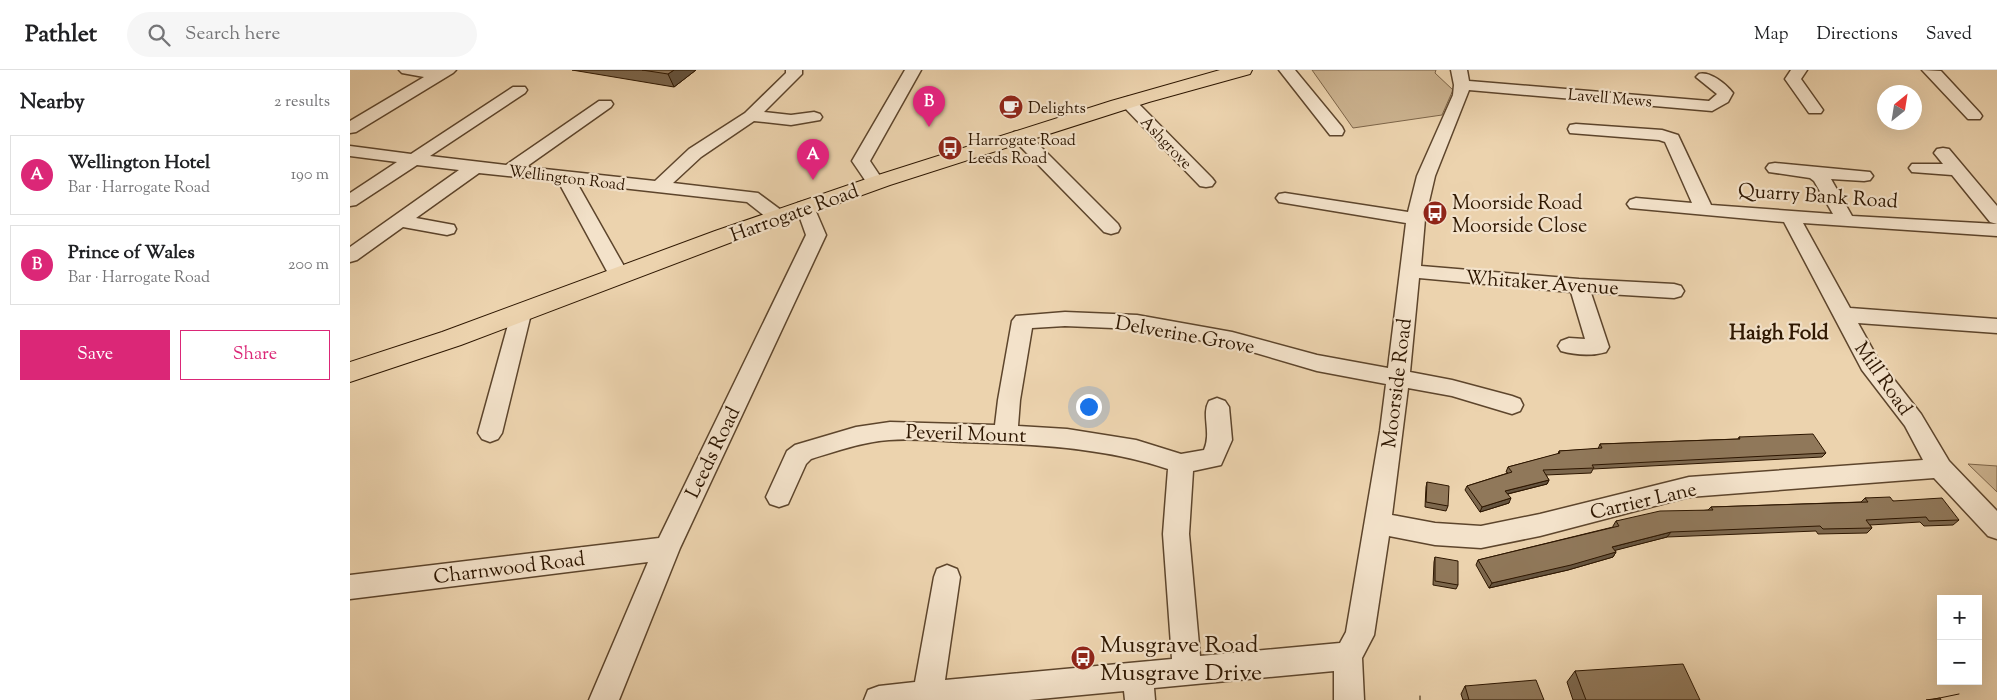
<!DOCTYPE html>
<meta charset="utf-8">
<style>
:root{--surface:#fff;--page:#f6f6f6;--text:#202124;--muted:#757577;--line:#e0e0e0;--accent:#db2777}
body{margin:0;font-family:"Sorts Mill Goudy",serif;background:var(--page);color:var(--text)}
.controls{position:absolute;right:15px;bottom:15px;display:grid;overflow:hidden;border-radius:0px;box-shadow:0 5px 20px #0002}
.controls button{width:45px;height:45px;display:grid;place-items:center;padding:0;border:0;border-bottom:1px solid var(--line);background:var(--surface);color:var(--text);font:25px sans-serif}
.compass{position:absolute;left:1527px;top:15px;width:45px;height:45px;border-radius:50%;background:var(--surface);box-shadow:0 5px 20px #0002;rotate:30deg}
.you{position:absolute;left:738px;top:336px;width:18px;height:18px;margin:-12px;border:4px solid #fff;border-radius:50%;background:#1a73e8;box-shadow:0 0 0 8px #1a73e833}
.badge{display:grid;place-items:center;width:32px;height:32px;border-radius:50%;background:var(--accent);color:#fff;font-size:16px;font-weight:700}
.pin{position:absolute;translate:-50% -41px;filter:drop-shadow(0 1px 2px #0008)}
.pin::after{content:'';position:absolute;top:26px;width:18px;height:15px;background:inherit;clip-path:polygon(0 0,100% 0,50% 100%)}
.list{margin:0;padding:0;list-style:none}
h2{display:flex;justify-content:space-between;align-items:center;height:65px;margin:0;padding:0 20px;font-size:21px}
h2 small{font-size:16px;font-weight:400;color:var(--muted)}
.list li{display:grid;grid-template-columns:32px 1fr auto;gap:15px;align-items:center;box-sizing:border-box;height:80px;margin:0 10px 10px;padding:0 10px;border:1px solid var(--line);border-radius:0px}
.list b{display:block;font-size:19px;white-space:nowrap}
.list p{margin:0;font-size:16px;white-space:nowrap;color:var(--muted)}
.list em{font-size:16px;font-style:normal;color:var(--muted)}
.actions{display:flex;gap:10px;padding:15px 20px}
.actions a{flex:1;padding:11px 0;border:1px solid var(--accent);border-radius:0px;text-align:center;font-size:18px;color:var(--accent)}
.actions .main{background:var(--accent);color:#fff}
.icon{flex:none;width:28px;height:28px;fill:none;stroke:currentColor;stroke-width:2;stroke-linecap:round;stroke-linejoin:round}
.map{position:relative;flex:none;width:1647px;height:630px;overflow:hidden}
header{display:flex;align-items:center;gap:30px;box-sizing:border-box;height:70px;padding:0 25px;background:var(--surface);border-bottom:1px solid var(--line)}
header strong{font-size:24px}
nav{display:flex;gap:28px;margin-inline-start:auto;font-size:18px}
.search{width:350px;height:45px;background:var(--page);display:flex;align-items:center;gap:12px;box-sizing:border-box;padding:0 18px;border-radius:28px;color:var(--muted);font-size:19px}
main{display:flex}
aside{flex:1;background:var(--surface)}
.map>svg:first-child{display:block}
.green{fill:#ccb390;stroke:#7c6448}
.lines{fill:none;stroke-linecap:round;stroke-linejoin:round}
.minor-casing{stroke:#5d452c;stroke-width:3}
.highway-casing{stroke:#2d1600;stroke-width:2}
.minor{fill:#f3e2ca;fill-rule:evenodd}
.highway{fill:#ecd3ae;fill-rule:evenodd}
.tram{stroke:#2d1600;stroke-width:1}
.wall{fill:#7c674d;stroke:#2d1600}
.shaded-wall{fill:#65543f;stroke:#2d1600}
.building{fill:#90785a;stroke:#2d1600}
.labels{text-anchor:middle;stroke-width:4.5;stroke-linejoin:round;paint-order:stroke}
.far-street-label{font-size:16px;fill:#2d1600;stroke:#f3e2ca}
.far-poi-label{font-size:16px;fill:#2d1600;stroke:#f3e2ca;text-anchor:start}
.street-label{font-size:20px;fill:#2d1600;stroke:#f3e2ca}
.poi-label{font-size:20px;fill:#2d1600;stroke:#f3e2ca;text-anchor:start}
.neighbourhood-label{font-size:21px;font-weight:bold;fill:#2d1600;stroke:#f3e2ca}
.near-poi-label{font-size:24px;fill:#2d1600;stroke:#f3e2ca;text-anchor:start}
</style>
<header>
<strong>Pathlet</strong>
<div class="search"><svg class="icon" aria-label="search" viewBox="0 0 24 24"><circle cx="10" cy="10" r="6"/><path d="M15 15l6 6"/></svg>Search here</div>
<nav><a>Map</a><a>Directions</a><a>Saved</a></nav>
</header>
<main>
<aside>
<h2>Nearby<small>2 results</small></h2>
<ul class="list">
<li><span class="badge">A</span><div><b>Wellington Hotel</b><p>Bar · Harrogate Road</p></div><em>190 m</em></li>
<li><span class="badge">B</span><div><b>Prince of Wales</b><p>Bar · Harrogate Road</p></div><em>200 m</em></li>
</ul>
<div class="actions"><a class="main">Save</a><a>Share</a></div>
</aside>
<div class="map">
<svg width="1647" height="630" viewBox="0 0 1647 630">
<rect width="100%" height="100%" fill="#ecd3ae"/>
<filter id="stains"><feTurbulence type="fractalNoise" baseFrequency=".004" numOctaves="4"/><feColorMatrix values="0 0 0 0 .2 0 0 0 0 .09 0 0 0 0 .02 0 0 0 .5 -.17"/></filter>
<radialGradient id="worn" r=".72"><stop offset=".6" stop-color="#630" stop-opacity="0"/><stop offset="1" stop-color="#630" stop-opacity=".3"/></radialGradient>
<path class="green" d="M962,0H1086L1085,3L1103,20L1092,45L1003,58Z
M1618,394L1647,396V422Z"/>
<g class="lines">
<defs>
<path id="minor" d="M49,0H106L103,3L6,62L0,63V51L74,7L52,3Z
M436,0H452V4L414,42L441,45L464,42L470,44L472,47L470,50L441,55L404,51L351,87L323,113L408,123L435,143L437,147L435,151L428,153L421,151L397,132L227,113L279,205L276,210L269,211L262,210L259,205L208,111L129,103L66,148L104,155L106,159L104,163L97,165L53,157L7,190L0,192V177L109,100L67,95L6,135L0,136V123L47,92L0,86V76L61,84L163,17H175L177,20L175,23L80,86L156,95L249,31H261L263,34L261,37L176,97L305,111L339,79L395,43L436,3Z
M555,0H571L520,91L534,112L531,116L525,117L519,116L502,91Z
M929,0H945L992,57L994,61L992,65H980Z
M1101,0H1117L1119,11L1359,31L1367,24L1346,7L1349,4C1360,1 1376,14 1383,23L1378,32L1362,41L1119,20L1085,106L1075,149L1071,196L1229,209L1324,214L1331,216L1334,221L1331,226L1324,228L1241,223L1259,277L1256,282C1242,286 1225,285 1211,281L1208,276L1211,271L1219,268L1235,269L1221,222L1069,208L1060,302L1102,310L1162,326L1170,329L1173,335L1170,341L1162,344L1102,326L1058,318L1042,445L1085,453L1131,456L1190,444L1339,407L1573,390L1555,356L1512,300L1434,152L1280,138L1277,134L1280,130L1286,128L1342,133L1315,72L1309,70L1220,63L1218,59L1220,55L1226,54L1312,60L1328,65L1361,135L1483,144L1464,111L1460,108L1419,102L1416,98L1419,94L1425,93L1520,102L1523,106L1520,110L1514,111L1481,109L1502,146L1647,154V166L1453,153L1500,238L1647,249V263L1508,253L1528,289L1571,344L1599,391L1647,441V469L1638,466L1584,408L1339,427L1190,466L1131,478L1085,475L1039,466L1024,565L1012,588L1014,630H984V601L804,618L805,630H775L774,621L679,630H514L518,620L529,616L565,612L584,507L587,499L597,495L607,499L610,507L595,610L822,589L813,464L818,399C752,377 682,374 611,372C588,371 563,368 539,370C512,372 487,381 461,389L456,394L438,434L429,437L420,434L416,427L437,381L445,375L506,357L540,352L645,355L648,330L662,251L666,246L715,242L787,245L882,262L967,285L1038,298L1056,153L935,133L929,132L926,128L929,124L935,123L1058,142L1067,106L1103,25L1104,15ZM715,256L787,259L882,276L967,301L1036,314L1030,361L996,562L990,573L850,586L839,464L843,401L871,395L882,370L879,337L875,331L867,328L859,331C851,345 862,362 854,380L831,384L786,370L717,359L668,356L670,330L682,258Z
M1441,0H1457L1451,9L1473,40L1471,43H1459L1435,9Z
M1572,0L1591,1L1630,43L1632,46L1630,49H1618Z
M778,27L784,29L862,108L865,112L862,116L856,117L850,116L772,35L770,32L772,29Z
M670,61L676,62L768,154L770,158L768,162L761,164L754,162L664,70L662,66L664,62Z
M1593,78L1599,79L1647,136V154L1640,152L1602,105L1562,102L1559,98L1562,94H1593L1584,83L1587,79Z
M455,131L462,133L464,137L476,165L330,478L269,630H239L298,492L0,529V505L309,468L456,165L446,137L448,133Z
M171,237L178,239L181,244L152,363L148,369L140,372L132,369L128,363L161,244L164,239Z"/>
<path id="highway" d="M870,0H902L900,4L799,32L540,115L382,172L111,275L0,312V292L92,262L365,161L525,106L761,31Z"/>
</defs>
<use href="#minor" class="minor-casing"/>
<use href="#highway" class="highway-casing"/>
<use href="#minor" class="minor"/>
<use href="#highway" class="highway"/>
<path class="tram" d="M1070,626V630
M1580,630L1609,624"/>
</g>
<path class="wall" d="M222,0H346L324,17Z
M1389,367L1476,383L1472,387L1243,399L1241,403L1196,405L1199,410L1197,414L1158,424L1159,433L1130,442L1115,420L1117,416L1158,403L1156,402L1158,397L1208,384L1209,381L1248,379L1250,374L1388,369Z
M1077,412L1098,436L1096,441L1075,437L1076,417Z
M1515,428L1543,431L1609,450L1603,455L1574,456L1570,452L1520,455L1522,458L1517,463L1468,464L1466,461L1317,467L1265,480L1266,482L1263,487L1218,500L1139,518L1126,495L1128,490L1263,457V456L1266,451L1358,440L1361,437L1511,432Z
M1085,487L1108,515L1106,519L1083,515L1084,492Z
M1225,601L1350,630H1223L1217,612Z
M1115,616L1194,630H1113L1111,624Z"/>
<path class="shaded-wall" d="M324,0H346L324,17L318,4Z
M1199,410L1197,414L1153,425L1155,421Z
M1161,428L1159,433L1130,442L1132,437Z
M1321,462L1317,467L1259,482L1262,477Z
M1266,482L1263,487L1218,500L1139,518L1142,513Z"/>
<path class="building" d="M292,0H324L318,4Z
M1463,364L1476,383L1242,395L1244,398L1193,400L1199,410L1155,421L1161,428L1132,437L1117,416L1162,402L1158,397L1210,383L1209,381L1252,378L1250,374L1390,369L1389,367Z
M1077,412L1099,416L1098,436L1076,432Z
M1540,427L1543,431L1592,428L1609,450L1579,451L1576,447L1516,450L1522,458L1473,459L1470,456L1321,462L1262,477L1266,482L1221,495L1142,513L1128,490L1269,456L1266,451L1310,441L1363,440L1361,437L1518,432L1515,428Z
M1085,487L1108,491V515L1085,511Z
M1333,594L1350,630H1236L1225,601Z
M1186,610L1194,630H1119L1115,616Z
M1590,628L1591,630H1576Z"/>
<defs>
<symbol id="cafe-disc" viewBox="-11 -11 22 22"><circle r="9.5" fill="#8f2418" stroke="#f3e2ca"/><path d="M-5.5-4.5H6V0H3Q3 3.5 0 3.5H-2.5Q-5.5 3.5-5.5 0ZM3-3.2v2h1.7v-2ZM-6 4.5H4V6H-6Z" fill="#fff"/></symbol>
<symbol id="bus-disc" viewBox="-11 -11 22 22"><circle r="9.5" fill="#8f2418" stroke="#f3e2ca"/><path d="M-5-6H5V4H4V6H2V4H-2V6H-4V4H-5ZM-3.5-4V0h7V-4ZM-3.5 1.2v1.5H-2V1.2ZM2 1.2v1.5H3.5V1.2Z" fill="#fff"/></symbol>
</defs>
<g fill-rule="evenodd">
<use href="#cafe-disc" x="647" y="23" width="28" height="28"/>
<use href="#bus-disc" x="586" y="64" width="28" height="28"/>
<use href="#bus-disc" x="1071" y="129" width="28" height="28"/>
<use href="#bus-disc" x="719" y="574" width="28" height="28"/>
</g>
<g class="labels">
<g class="far-street-label">
<text transform="translate(1260 27) rotate(5)" y="6">Lavell Mews</text>
<text transform="translate(817 72) rotate(46)" y="6">Ashgrove</text>
<text transform="translate(217 107) rotate(7)" y="6">Wellington Road</text>
</g>
<g class="far-poi-label">
<text x="678" y="43">Delights</text>
<text x="618" y="75">Harrogate Road<tspan x="618" dy="18">Leeds Road</tspan></text>
</g>
<g class="street-label">
<text transform="translate(1468 125) rotate(4)" y="7">Quarry Bank Road</text>
<text transform="translate(444 142) rotate(-20)" y="7">Harrogate Road</text>
<text transform="translate(1192 212) rotate(4)" y="7">Whitaker Avenue</text>
<text transform="translate(835 264) rotate(10)" y="7">Delverine Grove</text>
<text transform="translate(1534 308) rotate(55)" y="7">Mill Road</text>
<text transform="translate(1046 313) rotate(-83)" y="7">Moorside Road</text>
<text transform="translate(616 363) rotate(2)" y="7">Peveril Mount</text>
<text transform="translate(362 382) rotate(-64)" y="7">Leeds Road</text>
<text transform="translate(1293 430) rotate(-13)" y="7">Carrier Lane</text>
<text transform="translate(159 497) rotate(-7)" y="7">Charnwood Road</text>
</g>
<g class="poi-label">
<text x="1102" y="139">Moorside Road<tspan x="1102" dy="23">Moorside Close</tspan></text>
</g>
<g class="neighbourhood-label">
<text x="1429" y="269">Haigh Fold</text>
</g>
<g class="near-poi-label">
<text x="750" y="582">Musgrave Road<tspan x="750" dy="28">Musgrave Drive</tspan></text>
</g>
</g>
<rect width="100%" height="100%" filter="url(#stains)"/>
<rect width="100%" height="100%" fill="url(#worn)"/>
</svg>
<div class="controls">
<button>+</button>
<button>−</button>
</div>
<svg class="compass" viewBox="-18 -18 36 36"><path d="M0-13l5 13h-10z" fill="#e53935"/><path d="M0 13l5-13h-10z" fill="#757577"/></svg>
<div class="you"></div>
<div class="pin badge" style="left:463px;top:110px">A</div>
<div class="pin badge" style="left:579px;top:57px">B</div>
</div>
</main>
